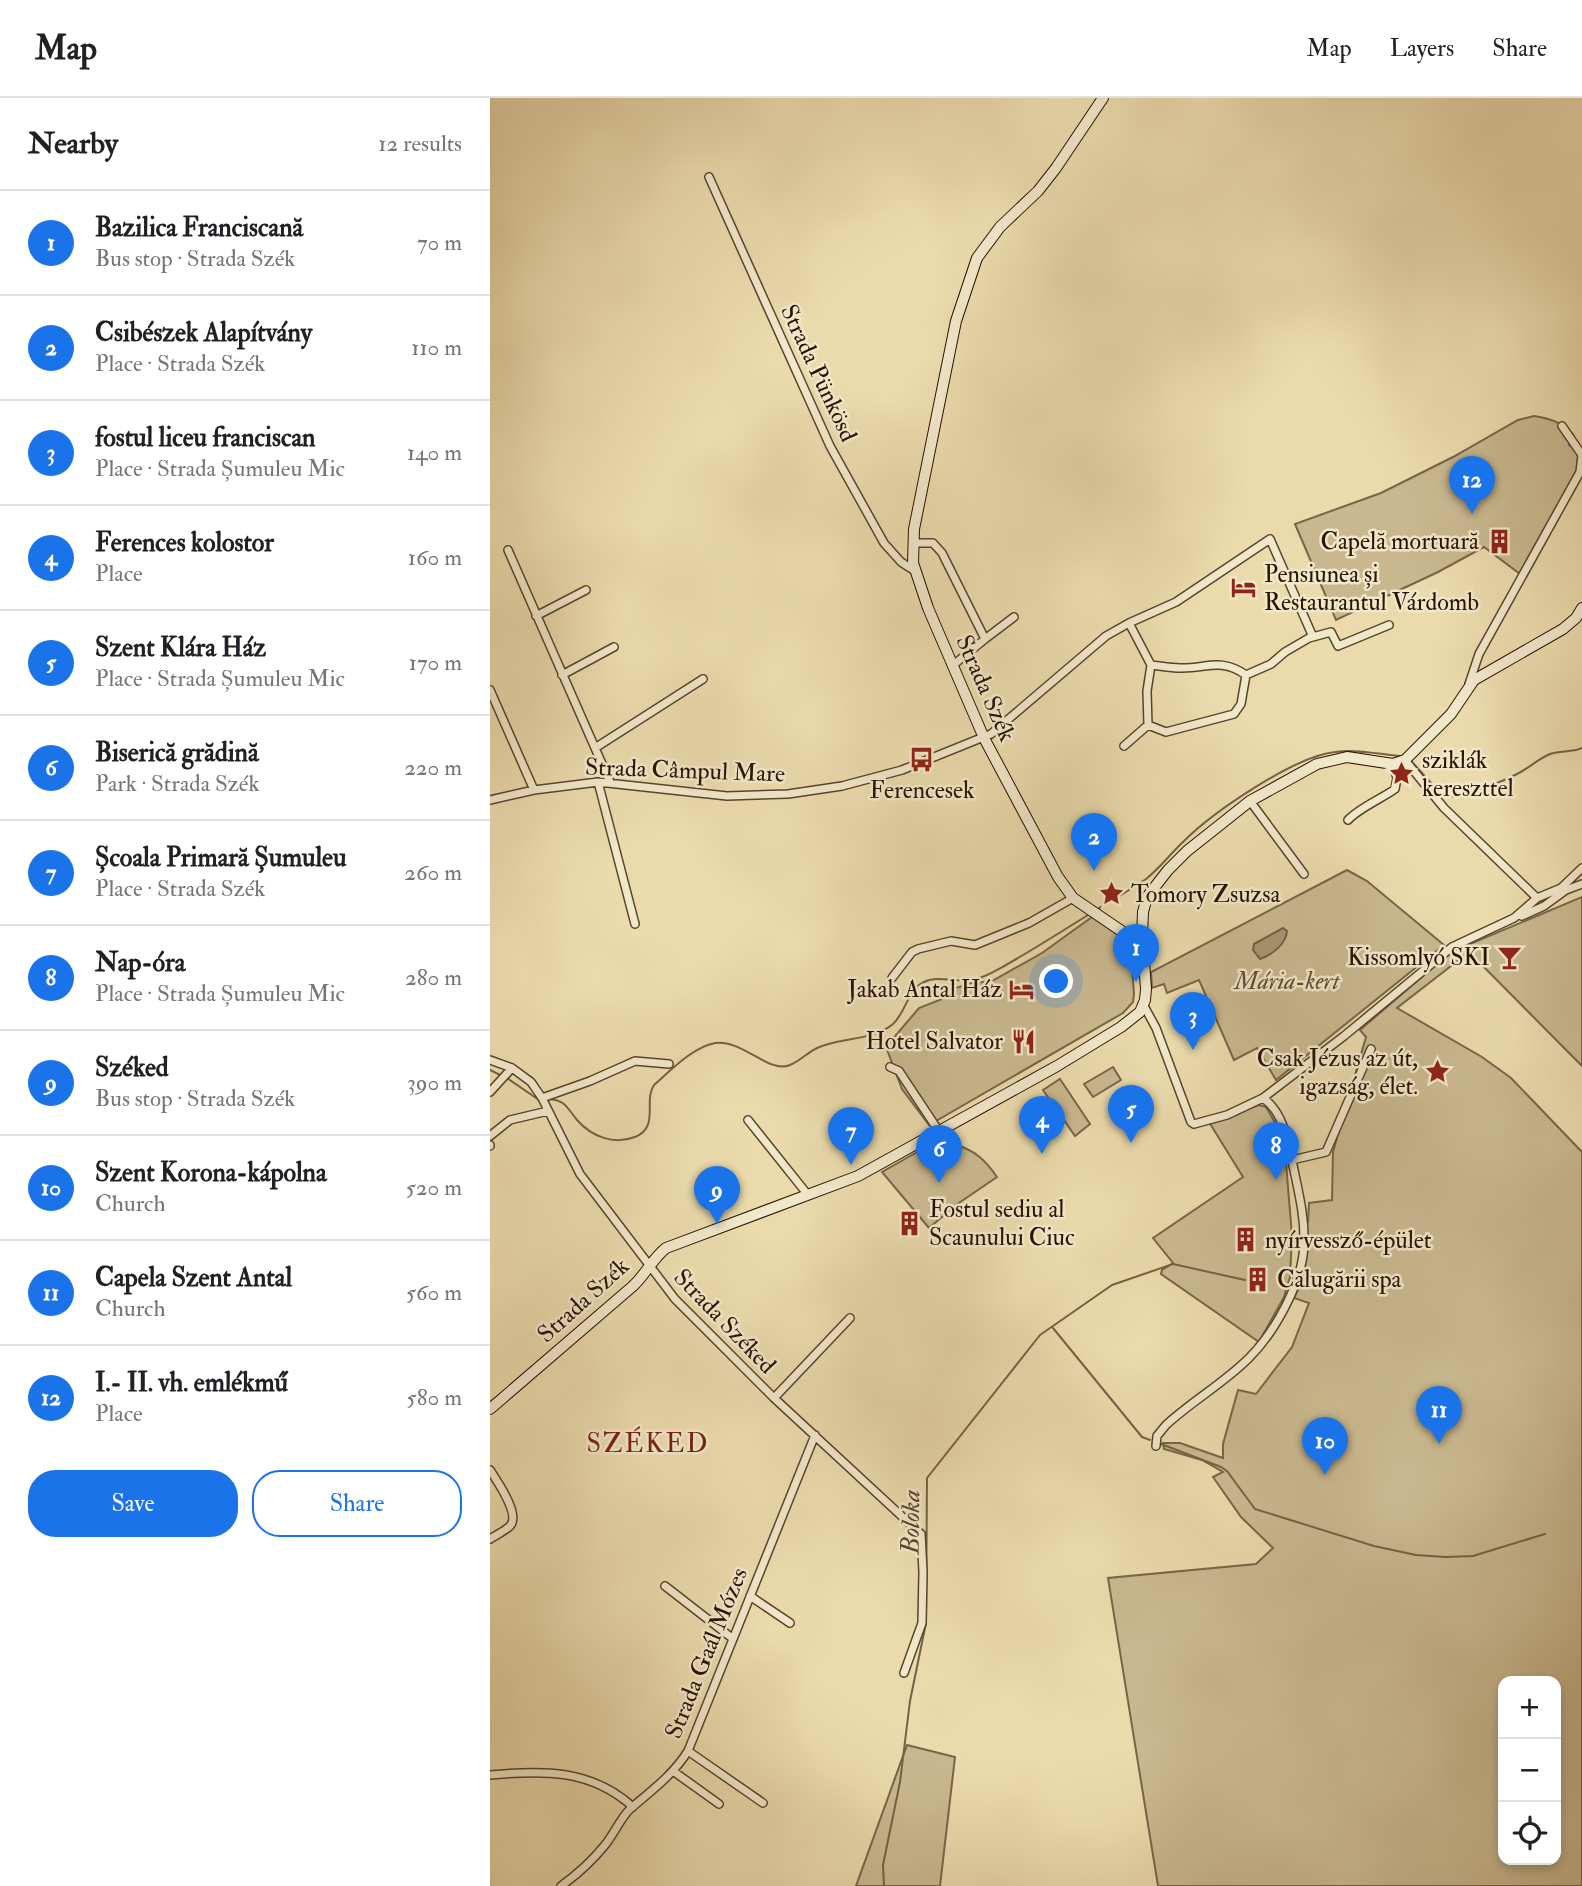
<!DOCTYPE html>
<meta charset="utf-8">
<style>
:root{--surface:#fff;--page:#f6f6f6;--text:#202124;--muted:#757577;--line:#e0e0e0;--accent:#1a73e8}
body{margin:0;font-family:"IM FELL Double Pica",serif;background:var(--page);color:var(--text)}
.controls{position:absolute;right:21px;bottom:21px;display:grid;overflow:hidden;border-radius:14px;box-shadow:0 4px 10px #0003}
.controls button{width:63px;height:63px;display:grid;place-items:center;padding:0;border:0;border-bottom:2px solid var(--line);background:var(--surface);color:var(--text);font:35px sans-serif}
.you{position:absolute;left:567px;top:884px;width:24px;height:24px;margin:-18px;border:5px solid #fff;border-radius:50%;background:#1a73e8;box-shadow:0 0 0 10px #1a73e833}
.badge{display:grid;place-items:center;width:46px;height:46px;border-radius:50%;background:var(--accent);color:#fff;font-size:23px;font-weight:700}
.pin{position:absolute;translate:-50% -58px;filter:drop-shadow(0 2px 4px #0008)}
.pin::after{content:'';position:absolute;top:37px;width:24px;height:21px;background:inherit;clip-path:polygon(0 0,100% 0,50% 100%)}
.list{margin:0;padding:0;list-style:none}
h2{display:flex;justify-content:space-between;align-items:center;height:91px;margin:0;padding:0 28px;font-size:30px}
h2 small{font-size:23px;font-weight:400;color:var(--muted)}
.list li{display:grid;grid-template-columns:46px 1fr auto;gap:21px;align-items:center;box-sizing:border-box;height:105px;padding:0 28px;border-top:2px solid var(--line)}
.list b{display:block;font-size:26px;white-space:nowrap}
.list p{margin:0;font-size:23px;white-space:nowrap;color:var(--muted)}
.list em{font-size:23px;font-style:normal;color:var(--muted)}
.actions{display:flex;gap:14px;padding:21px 28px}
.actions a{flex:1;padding:16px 0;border:2px solid var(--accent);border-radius:28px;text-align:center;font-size:24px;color:var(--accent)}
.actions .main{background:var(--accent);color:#fff}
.icon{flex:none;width:38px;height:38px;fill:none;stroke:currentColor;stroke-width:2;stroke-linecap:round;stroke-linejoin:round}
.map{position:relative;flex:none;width:1092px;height:1788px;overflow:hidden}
header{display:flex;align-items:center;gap:42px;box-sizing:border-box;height:98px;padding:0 35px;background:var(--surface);border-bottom:2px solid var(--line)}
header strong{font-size:33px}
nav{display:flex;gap:38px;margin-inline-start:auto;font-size:24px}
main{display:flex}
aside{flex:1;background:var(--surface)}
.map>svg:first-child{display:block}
.green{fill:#c9b88f;stroke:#786548;stroke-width:2;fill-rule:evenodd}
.water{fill:#a89672;stroke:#756144;stroke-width:2}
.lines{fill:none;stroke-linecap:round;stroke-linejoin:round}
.stream{stroke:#756144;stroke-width:2}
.street-casing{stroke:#58442b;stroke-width:10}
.secondary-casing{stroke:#281200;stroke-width:12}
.street{stroke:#f1e7c9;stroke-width:7}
.secondary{stroke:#f1e7c9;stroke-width:10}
.labels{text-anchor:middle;stroke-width:5;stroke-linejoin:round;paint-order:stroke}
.street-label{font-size:24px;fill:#281200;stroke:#f1e7c9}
.poi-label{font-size:24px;fill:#281200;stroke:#f1e7c9;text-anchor:start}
.park-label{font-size:24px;font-style:italic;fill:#604c32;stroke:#f1e7c9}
.neighbourhood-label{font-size:26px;letter-spacing:2px;fill:#7a1f14;stroke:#f1e7c9}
.water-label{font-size:26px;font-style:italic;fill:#5b472e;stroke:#f1e7c9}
</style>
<header>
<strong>Map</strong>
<nav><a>Map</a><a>Layers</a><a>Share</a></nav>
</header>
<main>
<aside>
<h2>Nearby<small>12 results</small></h2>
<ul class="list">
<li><span class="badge">1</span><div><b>Bazilica Franciscană</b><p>Bus stop · Strada Szék</p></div><em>70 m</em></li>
<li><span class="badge">2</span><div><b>Csibészek Alapítvány</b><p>Place · Strada Szék</p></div><em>110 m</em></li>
<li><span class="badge">3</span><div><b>fostul liceu franciscan</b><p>Place · Strada Șumuleu Mic</p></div><em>140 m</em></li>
<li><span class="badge">4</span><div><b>Ferences kolostor</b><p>Place</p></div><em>160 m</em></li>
<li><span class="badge">5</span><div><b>Szent Klára Ház</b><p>Place · Strada Șumuleu Mic</p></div><em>170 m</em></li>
<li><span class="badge">6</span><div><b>Biserică grădină</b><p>Park · Strada Szék</p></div><em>220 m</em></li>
<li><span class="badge">7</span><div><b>Școala Primară Șumuleu</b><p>Place · Strada Szék</p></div><em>260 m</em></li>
<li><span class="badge">8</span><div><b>Nap-óra</b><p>Place · Strada Șumuleu Mic</p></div><em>280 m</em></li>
<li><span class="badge">9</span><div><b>Széked</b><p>Bus stop · Strada Szék</p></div><em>390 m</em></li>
<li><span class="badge">10</span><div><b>Szent Korona-kápolna</b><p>Church</p></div><em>520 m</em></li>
<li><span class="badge">11</span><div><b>Capela Szent Antal</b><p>Church</p></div><em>560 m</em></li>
<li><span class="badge">12</span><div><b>I.- II. vh. emlékmű</b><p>Place</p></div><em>580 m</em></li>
</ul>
<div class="actions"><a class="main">Save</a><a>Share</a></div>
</aside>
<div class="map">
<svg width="1092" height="1788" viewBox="0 0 1092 1788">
<rect width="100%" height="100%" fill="#eadaac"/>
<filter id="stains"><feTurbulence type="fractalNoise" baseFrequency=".00286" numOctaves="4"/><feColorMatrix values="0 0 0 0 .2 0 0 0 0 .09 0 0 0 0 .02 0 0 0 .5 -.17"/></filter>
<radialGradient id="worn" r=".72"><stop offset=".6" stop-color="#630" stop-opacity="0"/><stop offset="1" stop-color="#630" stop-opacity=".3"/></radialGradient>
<path class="green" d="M1044,318C1059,320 1075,325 1084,338L1079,347L1082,349L1086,344L1088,360L1086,377L1030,476L994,449L948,474L846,522L805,426L891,395L963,359L1028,322Z
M857,772L877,783L954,847L786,982L767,950L744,962L709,882L677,895L674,886L662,890L661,874Z
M1092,799V968L979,854L907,910L992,959L1021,980L1092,1054V1788H668L618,1480L766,1466L783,1450L751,1419L723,1379L733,1374L712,1362L674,1351L673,1345H690L733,1360V1346L748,1292L766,1296L802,1249L819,1205L804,1200C818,1174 816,1153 815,1124H818L819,1105L842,1102L843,1054L876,939L870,932L961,854ZM1013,1583H1066V1762H1013Z
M602,819L636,842L641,854L644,896L643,904L633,915L439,1027L412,991L396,949L429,910L452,901L449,895L482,885L502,883L552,855Z
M623,969L631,982L603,999L594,986Z
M570,981L600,1026L585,1038L553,992Z
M769,1007L776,1009L794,1040L802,1138L800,1179L794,1199L769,1244L671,1176L672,1172L683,1165L663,1140L753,1079L719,1024Z
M459,1036L465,1047C484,1051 496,1063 507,1079L466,1107L439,1130L392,1074Z
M417,1647L465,1659L450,1788H366Z"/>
<path class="water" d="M793,830L797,833C796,846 782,857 770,861L763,852L764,846Z"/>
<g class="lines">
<path class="stream" d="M921,663L954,699C978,697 1005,687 1027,676C1039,670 1048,661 1060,656C1071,652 1081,655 1092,650
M606,812C622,802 640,792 656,781C670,770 681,755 694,743C723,714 805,658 845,654C866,651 889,656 910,658
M0,972L12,978
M17,980L49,1002
M58,1001C76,1002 77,1010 87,1022C102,1039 124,1047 145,1039C170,1029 153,1003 164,987C181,972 203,949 225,945C252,941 279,976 300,967C310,963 317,955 327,950C350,939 383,943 403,926C416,914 418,891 434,884C448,877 467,885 482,882C494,880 505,873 516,867C544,851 571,834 598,817
M563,1230L652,1339L660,1342
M671,1346L731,1369L737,1373L765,1411L884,1448L926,1457L955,1459L983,1458L1055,1436
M394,1788L393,1767L410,1684L420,1603L436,1525L437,1380L550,1237L622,1187L683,1166L755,1182"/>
<defs>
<path id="street" d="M219,79L340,348L394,445L411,464L425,473
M423,445H443L452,455L495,541L462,568
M18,452L120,684
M46,518L96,492
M639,525L661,567L657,593L658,627L676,634L744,616L751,606L756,577L781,566L795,554L819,540L841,534L848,548L899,527
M495,541L524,519
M661,567C671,568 680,570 690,570C716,571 730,559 756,577
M72,577L124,549
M979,586L989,556L1090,374L1092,357L1072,328
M0,592L44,692
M634,648L658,627
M105,650L213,581
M915,662L954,710L1047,800
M108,684L145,826
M0,702L44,692L108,684L237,698L298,696L352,688L412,672L501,636L616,538L639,525L686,504L780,441L823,539
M760,703L814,776
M858,722C869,710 891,701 905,691L907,680L903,666
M1032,818L1054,808L1076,792L1092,786
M402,880L422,854L428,851L461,843L485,847L539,825L583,800
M654,908L666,930L701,1024L704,1026L737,1017L773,1000C795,1015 799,1049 804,1072C809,1096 815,1121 814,1146C813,1184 785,1234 759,1260C734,1285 702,1303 676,1327L667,1338L666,1348
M0,962L22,970L41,984L52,1000L90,1076L185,1201L284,1300L431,1436L433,1474L432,1525L414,1575
M400,969L409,973L448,1032
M0,994L22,970
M52,1000L100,983L145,963L179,966
M773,1000L854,938L962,849L1024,820L1047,800L1071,790L1092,770
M258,1022L318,1097
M0,1038L20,1022L58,1013
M0,1047V1048
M802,1062L836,1054L881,951
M284,1300L360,1220
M0,1372C7,1383 31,1417 20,1428C15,1433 6,1437 0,1441
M175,1488L242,1540
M260,1498L300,1525
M198,1653L273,1705
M183,1673L229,1706
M0,1677C53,1672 101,1671 143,1709
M71,1788C88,1776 102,1763 115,1747C124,1736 130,1721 140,1711C161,1693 183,1677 198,1653L325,1337"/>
<path id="secondary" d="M613,0L566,70L548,93L510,129L487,160L466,223L424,431L423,465L438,510L494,640L568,779L583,800L652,847
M0,1311L143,1188C156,1176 163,1160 176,1150L368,1078L567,968L631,929L650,914L655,902L656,891L652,838L653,814L657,799L678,772L697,753L760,703L827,666L857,659L903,666L915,662L961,616L984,582L1073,531L1086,520L1092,510"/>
</defs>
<use href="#street" class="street-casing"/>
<use href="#secondary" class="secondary-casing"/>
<use href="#street" class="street"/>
<use href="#secondary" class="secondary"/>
</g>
<defs>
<symbol id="building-bare" viewBox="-9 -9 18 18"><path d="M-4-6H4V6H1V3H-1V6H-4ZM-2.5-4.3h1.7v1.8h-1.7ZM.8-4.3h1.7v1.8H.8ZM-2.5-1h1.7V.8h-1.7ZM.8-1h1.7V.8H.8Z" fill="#8f2418" stroke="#f1e7c9" stroke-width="2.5" paint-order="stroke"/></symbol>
<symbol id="hotel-bare" viewBox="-9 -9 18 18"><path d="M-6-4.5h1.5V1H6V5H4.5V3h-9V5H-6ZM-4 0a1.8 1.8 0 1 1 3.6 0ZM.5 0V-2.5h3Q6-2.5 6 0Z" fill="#8f2418" stroke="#f1e7c9" stroke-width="2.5" paint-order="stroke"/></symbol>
<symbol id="bus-bare" viewBox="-9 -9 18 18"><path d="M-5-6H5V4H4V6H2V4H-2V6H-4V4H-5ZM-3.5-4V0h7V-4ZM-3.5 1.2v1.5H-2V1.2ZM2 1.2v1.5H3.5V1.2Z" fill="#8f2418" stroke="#f1e7c9" stroke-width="2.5" paint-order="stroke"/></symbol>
<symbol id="sight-bare" viewBox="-9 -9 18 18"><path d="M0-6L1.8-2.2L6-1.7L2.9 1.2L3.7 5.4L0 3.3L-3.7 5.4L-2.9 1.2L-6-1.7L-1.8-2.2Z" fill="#8f2418" stroke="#f1e7c9" stroke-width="2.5" paint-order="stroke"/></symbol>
<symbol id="bar-bare" viewBox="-9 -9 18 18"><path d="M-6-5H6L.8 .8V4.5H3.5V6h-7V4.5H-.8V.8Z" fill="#8f2418" stroke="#f1e7c9" stroke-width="2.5" paint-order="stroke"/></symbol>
<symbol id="restaurant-bare" viewBox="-9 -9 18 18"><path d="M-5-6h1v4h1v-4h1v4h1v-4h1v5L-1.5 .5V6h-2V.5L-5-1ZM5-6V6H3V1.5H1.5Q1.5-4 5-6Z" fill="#8f2418" stroke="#f1e7c9" stroke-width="2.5" paint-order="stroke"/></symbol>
</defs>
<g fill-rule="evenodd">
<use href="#building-bare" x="992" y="426" width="35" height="35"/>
<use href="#hotel-bare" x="736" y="472" width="35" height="35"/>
<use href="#bus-bare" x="414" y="644" width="35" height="35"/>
<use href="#sight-bare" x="894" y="658" width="35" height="35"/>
<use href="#sight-bare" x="604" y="778" width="35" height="35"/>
<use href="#bar-bare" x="1002" y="842" width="35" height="35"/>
<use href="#hotel-bare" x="514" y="874" width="35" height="35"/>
<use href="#restaurant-bare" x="516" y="926" width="35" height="35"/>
<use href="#sight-bare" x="930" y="956" width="35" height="35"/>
<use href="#building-bare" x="402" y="1108" width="35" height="35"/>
<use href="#building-bare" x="738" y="1124" width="35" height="35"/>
<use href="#building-bare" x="750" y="1164" width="35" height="35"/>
</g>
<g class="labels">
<g class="street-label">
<text transform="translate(329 275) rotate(65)" y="8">Strada Pünkösd</text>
<text transform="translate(496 590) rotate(66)" y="8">Strada Szék</text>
<text transform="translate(195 672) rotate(2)" y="8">Strada Câmpul Mare</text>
<text transform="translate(93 1202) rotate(-42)" y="8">Strada Szék</text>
<text transform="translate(235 1223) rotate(46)" y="8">Strada Széked</text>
<text transform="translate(216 1555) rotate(-68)" y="8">Strada Gaál Mózes</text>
</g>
<g class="poi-label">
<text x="989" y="451" text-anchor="end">Capelă mortuară</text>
<text x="774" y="484">Pensiunea și<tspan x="774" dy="28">Restaurantul Várdomb</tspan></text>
<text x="932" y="670">sziklák<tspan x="932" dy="28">kereszttel</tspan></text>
<text x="432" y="700" text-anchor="middle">Ferencesek</text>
<text x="641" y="804">Tomory Zsuzsa</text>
<text x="1000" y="867" text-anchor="end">Kissomlyó SKI</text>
<text x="512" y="899" text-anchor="end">Jakab Antal Ház</text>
<text x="513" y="951" text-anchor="end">Hotel Salvator</text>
<text x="928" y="968" text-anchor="end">Csak Jézus az út,<tspan x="928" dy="28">igazság, élet.</tspan></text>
<text x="439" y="1119">Fostul sediu al<tspan x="439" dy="28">Scaunului Ciuc</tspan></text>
<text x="775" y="1150">nyírvessző-épület</text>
<text x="787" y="1189">Călugării spa</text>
</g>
<g class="park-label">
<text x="797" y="891">Mária-kert</text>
</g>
<g class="neighbourhood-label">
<text x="158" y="1354">SZÉKED</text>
</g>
<g class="water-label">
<text transform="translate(420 1424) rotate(-89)" y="9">Boloka</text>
</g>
</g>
<rect width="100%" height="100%" filter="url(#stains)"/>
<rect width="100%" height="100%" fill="url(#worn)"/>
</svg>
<div class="controls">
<button>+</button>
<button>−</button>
<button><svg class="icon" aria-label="locate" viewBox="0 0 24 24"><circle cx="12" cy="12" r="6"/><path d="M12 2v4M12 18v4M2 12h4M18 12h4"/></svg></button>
</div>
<div class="you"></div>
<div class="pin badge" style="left:646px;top:884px">1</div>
<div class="pin badge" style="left:604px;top:773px">2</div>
<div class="pin badge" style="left:703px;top:952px">3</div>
<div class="pin badge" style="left:552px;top:1056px">4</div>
<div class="pin badge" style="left:641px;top:1045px">5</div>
<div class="pin badge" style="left:449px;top:1085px">6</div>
<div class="pin badge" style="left:361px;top:1067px">7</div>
<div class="pin badge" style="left:786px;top:1082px">8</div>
<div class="pin badge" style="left:227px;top:1126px">9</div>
<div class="pin badge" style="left:835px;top:1377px">10</div>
<div class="pin badge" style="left:949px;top:1346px">11</div>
<div class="pin badge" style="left:982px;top:416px">12</div>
</div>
</main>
